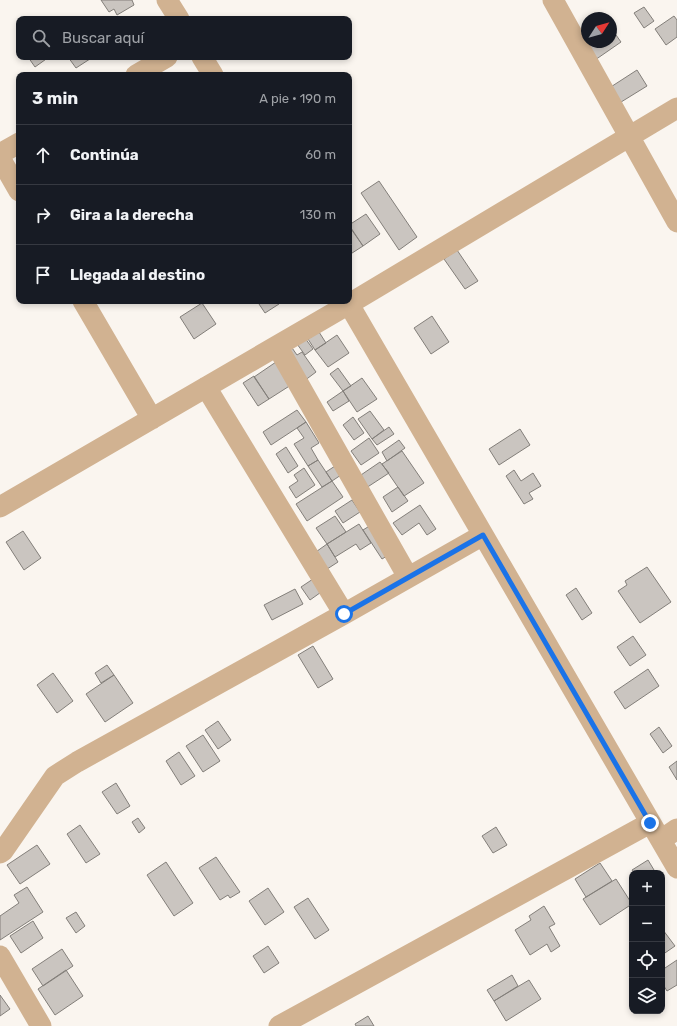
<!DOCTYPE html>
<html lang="es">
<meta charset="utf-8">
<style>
:root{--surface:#171b24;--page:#20242c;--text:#f1f3f6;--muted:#9ea1a6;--line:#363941}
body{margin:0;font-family:Rubik,sans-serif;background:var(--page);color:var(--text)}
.controls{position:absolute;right:12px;bottom:12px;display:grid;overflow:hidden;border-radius:8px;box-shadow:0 2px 6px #0003}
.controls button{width:36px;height:36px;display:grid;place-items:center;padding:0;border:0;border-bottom:1px solid var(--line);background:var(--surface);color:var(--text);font:20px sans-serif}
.compass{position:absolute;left:581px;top:12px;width:36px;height:36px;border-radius:50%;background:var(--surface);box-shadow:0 2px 6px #0003;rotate:54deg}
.stop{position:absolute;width:12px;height:12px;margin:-9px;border:3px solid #1a73e8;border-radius:50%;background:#fff}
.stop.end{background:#1a73e8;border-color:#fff;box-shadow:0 1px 4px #0008}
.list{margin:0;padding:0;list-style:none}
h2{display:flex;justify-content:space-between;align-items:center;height:52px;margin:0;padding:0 16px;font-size:17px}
h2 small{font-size:13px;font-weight:400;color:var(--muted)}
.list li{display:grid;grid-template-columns:26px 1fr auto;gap:12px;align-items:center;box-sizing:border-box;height:60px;padding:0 16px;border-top:1px solid var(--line)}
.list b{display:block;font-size:15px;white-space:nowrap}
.list em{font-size:13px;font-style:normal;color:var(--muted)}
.icon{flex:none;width:22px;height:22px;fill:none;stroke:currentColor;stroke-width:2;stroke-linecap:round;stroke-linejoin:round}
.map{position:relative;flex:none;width:677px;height:1026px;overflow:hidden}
.search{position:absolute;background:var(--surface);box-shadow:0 2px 6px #0003;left:16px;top:16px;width:336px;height:44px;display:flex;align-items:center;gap:10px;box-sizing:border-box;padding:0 14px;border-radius:8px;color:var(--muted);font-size:15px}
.panel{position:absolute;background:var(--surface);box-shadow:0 2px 6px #0003;left:16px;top:72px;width:336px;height:232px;border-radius:8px}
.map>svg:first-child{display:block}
.building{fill:#cac5c0;stroke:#837f7a}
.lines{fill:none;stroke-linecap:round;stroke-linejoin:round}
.minor{stroke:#d1b291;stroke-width:21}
.route{stroke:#1a73e8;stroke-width:5}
</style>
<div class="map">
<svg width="677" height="1026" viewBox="0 0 677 1026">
<rect width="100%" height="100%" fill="#faf5ef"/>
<path class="building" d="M101,0H132L134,5L117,15L114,9L109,12Z
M644,7L654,21L644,28L634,13Z
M674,16L677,20V37L666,45L655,29Z
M611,28L621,42L595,60L582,42L587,39V42H611Z
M28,57H49L35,67Z
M68,57H93L76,68Z
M637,70L647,86L613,107L603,92Z
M379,181L417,237L399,250L361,193Z
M366,214L380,234L363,246L349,225Z
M349,226L363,246L349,255Z
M457,250L478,281L465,289L444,259Z
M257,301H277L279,304L265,313Z
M202,303L216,324L194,339L180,317Z
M432,316L449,342L431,354L414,328Z
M319,332L326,343L315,350L308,339Z
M337,335L349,353L328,367L315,350Z
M305,338L313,349L305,355L297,344Z
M290,345L297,355L302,352L316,372L304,381L282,350Z
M276,362L291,385L269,399L254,377Z
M338,368L351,386L343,391L330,374Z
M254,376L269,399L258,406L243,383Z
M362,378L377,399L357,412L343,391Z
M343,391L349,401L333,411L327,402Z
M297,410L306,422L271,445L263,432Z
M370,411L384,430L372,439L358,419Z
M353,417L364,433L354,440L343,425Z
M306,422L319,443L311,448L318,460L308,466L294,444L304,438L297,428Z
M389,427L394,434L377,445L372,439Z
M520,429L530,445L499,465L489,449Z
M369,438L379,453L361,465L351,451Z
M399,440L405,448L387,461L382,452Z
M286,447L298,466L288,473L276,454Z
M402,451L424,483L404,496L382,464Z
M318,460L332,481L322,487L308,466Z
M380,462L389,473L366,488L358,477Z
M338,464L344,473L332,481L326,472Z
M304,468L315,485L296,498L289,487L298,481L294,475Z
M514,470L521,481L533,473L541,486L529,493L533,499L524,504L506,476Z
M332,481L343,497L307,521L296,504Z
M398,487L408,501L392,512L383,497Z
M352,500L360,512L343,523L335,511Z
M420,505L436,529L427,535L419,523L402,535L393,523Z
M335,516L346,532L327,544L316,528Z
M359,524L371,543L360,550L356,544L335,557L327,544Z
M371,525L390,554L382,559L363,530Z
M23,531L41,558L24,570L6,542Z
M327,544L338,562L324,571L313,554Z
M647,567L671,602L640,623L618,591L627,585L625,581Z
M316,577L324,590L310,600L301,587Z
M576,588L592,613L582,620L566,595Z
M295,589L303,604L272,620L264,605Z
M633,636L646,655L630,666L617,647Z
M313,646L333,679L318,688L298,655Z
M107,665L114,675L101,683L95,673Z
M648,669L659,686L625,709L614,692Z
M53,673L73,701L57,713L37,685Z
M114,675L133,703L105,722L86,694Z
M218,721L231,740L218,749L205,730Z
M659,727L672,746L663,753L650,734Z
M203,735L220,761L203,772L186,746Z
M179,752L195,776L181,785L166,761Z
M677,761V780L669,767Z
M116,783L130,806L117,814L102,792Z
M138,818L145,828L139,833L132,822Z
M80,825L100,854L86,863L67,834Z
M496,827L507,845L493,853L482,836Z
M37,845L50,864L20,884L7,865Z
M216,857L240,892L230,898L228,895L220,900L199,868Z
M648,860L654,870L650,873H634L632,870Z
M166,862L193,903L174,916L147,875Z
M600,863L612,881L586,897L575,879Z
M616,879L632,904L600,925L583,899Z
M27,887L43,912L0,940V916L19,903L14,895Z
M268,888L284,912L265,925L249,901Z
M308,898L329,930L315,939L294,907Z
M544,906L555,924L549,927L560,946L551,952L547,944L530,955L515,930L531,920L529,916Z
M76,912L85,926L76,933L66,918Z
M33,921L43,938L21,953L10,936Z
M663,930L675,946L662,955V931Z
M268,946L279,963L264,973L253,956Z
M62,949L73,966L43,986L32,969Z
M677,960V985L667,991L662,983V970Z
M66,970L83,996L55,1015L38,989Z
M512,975L518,986L494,1001L487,990Z
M529,980L541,999L506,1021L494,1001Z
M0,995L10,1009L0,1016Z
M368,1016L374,1026H356L355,1024Z"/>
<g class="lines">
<path class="minor" d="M167,0L179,19
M553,0L677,222
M202,57L213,75
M136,75L167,57
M0,154L19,143
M0,158L19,191
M83,301L152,419
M347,301L677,868
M277,346L408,577
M206,387L344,614
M0,507L349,304L677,108
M661,840L677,829
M0,853L3,851L55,776L77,762L344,614L483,535
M0,956L41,1026
M279,1026L650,823"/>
</g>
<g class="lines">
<path class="route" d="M344,614L483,535L650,823"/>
</g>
</svg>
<div class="controls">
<button>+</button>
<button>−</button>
<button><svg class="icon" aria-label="locate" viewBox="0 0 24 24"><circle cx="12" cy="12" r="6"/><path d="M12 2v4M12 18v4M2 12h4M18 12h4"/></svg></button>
<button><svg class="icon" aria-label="layers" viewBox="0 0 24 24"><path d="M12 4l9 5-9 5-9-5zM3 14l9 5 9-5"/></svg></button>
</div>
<svg class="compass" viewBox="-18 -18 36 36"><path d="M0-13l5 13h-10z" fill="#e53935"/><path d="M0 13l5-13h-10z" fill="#9ea1a6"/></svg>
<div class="stop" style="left:344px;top:614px"></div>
<div class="stop end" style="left:650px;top:823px"></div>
<div class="search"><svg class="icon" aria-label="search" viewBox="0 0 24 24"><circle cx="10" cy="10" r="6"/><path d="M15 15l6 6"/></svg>Buscar aquí</div>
<section class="panel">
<h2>3 min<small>A pie · 190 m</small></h2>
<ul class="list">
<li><svg class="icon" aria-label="ahead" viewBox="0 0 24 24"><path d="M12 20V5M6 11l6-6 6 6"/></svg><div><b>Continúa</b></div><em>60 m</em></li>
<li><svg class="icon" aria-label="right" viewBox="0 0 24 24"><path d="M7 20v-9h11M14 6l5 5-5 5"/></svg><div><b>Gira a la derecha</b></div><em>130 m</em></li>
<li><svg class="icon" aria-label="arrive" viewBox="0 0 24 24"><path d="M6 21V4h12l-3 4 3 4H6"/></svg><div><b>Llegada al destino</b></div></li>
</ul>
</section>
</div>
